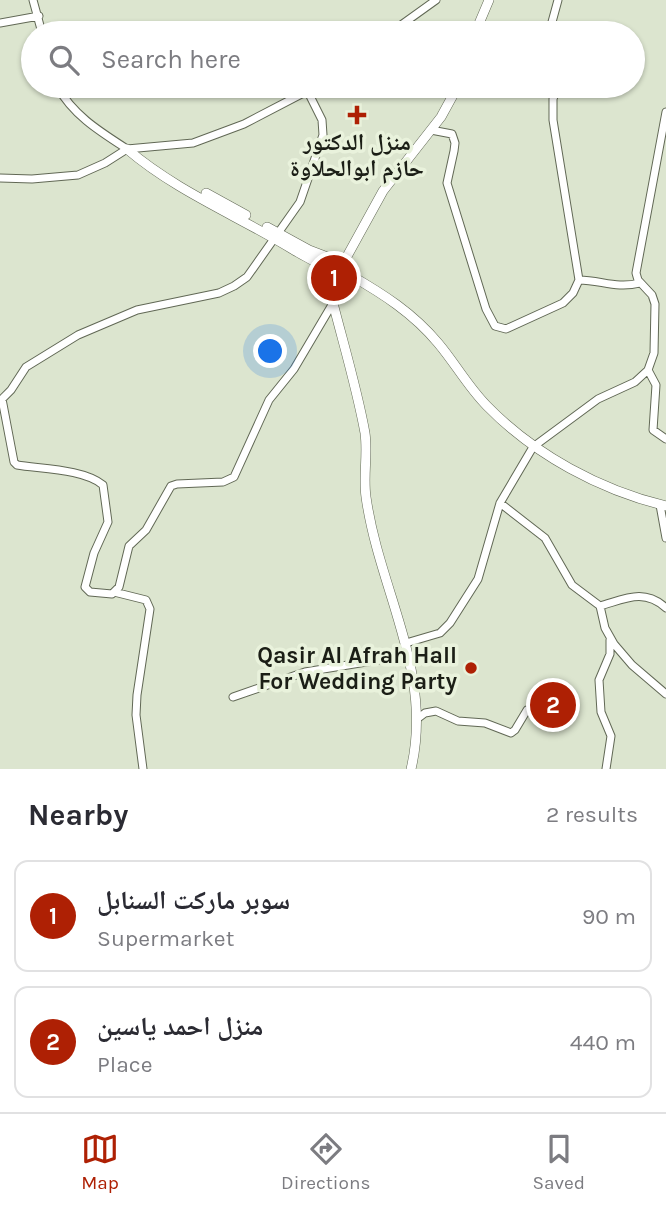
<!DOCTYPE html>
<meta charset="utf-8">
<style>
:root{--surface:#fff;--page:#f7f7f7;--text:#2b2b33;--muted:#7c7c81;--line:#e1e1e2;--accent:#ae2004}
body{margin:0;font-family:Karla,"Noto Naskh Arabic",sans-serif;background:var(--page);color:var(--text)}
.you{position:absolute;left:271px;top:352px;width:24px;height:24px;margin:-18px;border:5px solid #fff;border-radius:50%;background:#1a73e8;box-shadow:0 0 0 10px #1a73e833}
.badge{display:grid;place-items:center;width:46px;height:46px;border-radius:50%;background:var(--accent);color:#fff;font-size:23px;font-weight:700}
.pin{position:absolute;translate:-50% -50%;border:4px solid #fff;box-shadow:0 2px 7px #0006}
.list{margin:0;padding:0;list-style:none}
h2{display:flex;justify-content:space-between;align-items:center;height:91px;margin:0;padding:0 28px;font-size:30px}
h2 small{font-size:23px;font-weight:400;color:var(--muted)}
.list li{display:grid;grid-template-columns:46px 1fr auto;gap:21px;align-items:center;box-sizing:border-box;height:112px;margin:0 14px 14px;padding:0 14px;border:2px solid var(--line);border-radius:14px}
.list b{display:block;font-size:26px;white-space:nowrap}
.list p{margin:0;font-size:23px;white-space:nowrap;color:var(--muted)}
.list em{font-size:23px;font-style:normal;color:var(--muted)}
.icon{flex:none;width:38px;height:38px;fill:none;stroke:currentColor;stroke-width:2;stroke-linecap:round;stroke-linejoin:round}
.map{position:relative;flex:none;width:666px;height:769px;overflow:hidden}
.search{position:absolute;background:var(--surface);box-shadow:0 2px 5px #0004;left:21px;right:21px;top:21px;height:77px;display:flex;align-items:center;gap:18px;box-sizing:border-box;padding:0 24px;border-radius:38px;color:var(--muted);font-size:26px}
.sheet{height:343px;background:var(--surface)}
nav{display:flex;justify-content:space-around;align-items:center;box-sizing:border-box;height:98px;border-top:2px solid var(--line);background:var(--surface);font-size:19px;color:var(--muted)}
nav a{display:grid;justify-items:center;gap:4px}
nav .on{color:var(--accent)}
.map>svg:first-child{display:block}
.lines{fill:none;stroke-linecap:round;stroke-linejoin:round}
.minor-casing{stroke:#616855;stroke-width:9}
.tertiary-casing{stroke:#616855;stroke-width:10}
.minor{stroke:#fff;stroke-width:7}
.tertiary{stroke:#fff;stroke-width:9}
.poi-dot{fill:#ae2004;stroke:#e9f2dc;stroke-width:2.5}
.labels{text-anchor:middle;stroke-width:7;stroke-linejoin:round;paint-order:stroke}
.poi-label{font-size:23px;font-weight:bold;fill:#1b1e16;stroke:#e9f2dc}
</style>
<div class="map">
<svg width="666" height="769" viewBox="0 0 666 769">
<rect width="100%" height="100%" fill="#dce5cf"/>
<g class="lines">
<defs>
<path id="minor" d="M33,0L42,33
M0,23L39,16
M390,33L436,0
M556,33L552,22L558,0
M57,86C73,115 99,131 127,149
M431,130L452,134L455,143L454,151L447,183L486,309L495,326L506,329L563,303L573,293L579,280L553,120V99L558,86
M0,178L32,179L78,175L105,163L127,149L193,143L244,124L317,86
M579,280C601,280 616,289 640,283
M648,370L656,385L653,430L666,439
M2,399L14,462L17,465C41,469 84,469 103,485L108,522L94,553L85,587L90,592L112,594L119,587L129,546L146,530L171,486L177,484L223,482L234,477L269,400L294,369L333,303
M1,400L11,390L26,367L78,335L137,310L219,293L234,286L247,277L300,202L323,135L322,120L308,92
M500,503L545,538L572,585L600,606L605,628L614,644L632,665L666,694
M660,505L666,538
M114,592L146,600L150,609L137,695L136,715L143,769
M600,606C625,599 644,588 666,608
M406,643L440,633L450,623L478,579L500,503L533,447L598,399L635,382L648,370L654,353L655,304L652,295L638,280L636,273L666,112
M233,697L305,672L409,655
M417,719L425,713L436,711L458,721L485,723L511,733L515,730L527,710L536,708L555,709
M606,769L611,736L601,712L599,680L610,654V640"/>
<path id="tertiary" d="M475,33L489,0
M127,149C176,191 238,216 292,249C307,258 326,266 338,278L348,277L352,270L350,264L344,260L338,261L334,265V274
M206,193L246,215
M267,227L309,250L338,261
M345,260L383,191L441,117L458,86
M350,275C383,294 413,313 438,343C455,363 468,387 487,406C535,455 600,490 666,506
M338,278L333,292V303C344,346 357,389 365,433C368,454 363,476 366,497C379,590 434,673 411,769"/>
</defs>
<use href="#minor" class="minor-casing"/>
<use href="#tertiary" class="tertiary-casing"/>
<use href="#minor" class="minor"/>
<use href="#tertiary" class="tertiary"/>
</g>
<g class="poi-dot">
<path d="M353.5 104.5h7v7h7v7h-7v7h-7v-7h-7v-7h7z"/>
<circle cx="471" cy="668" r="7"/>
</g>
<g class="labels">
<g class="poi-label">
<text x="357" y="150">منزل الدكتور<tspan x="357" dy="26">حازم ابوالحلاوة</tspan></text>
<text x="457" y="663" text-anchor="end">Qasir Al Afrah Hall<tspan x="457" dy="26">For Wedding Party</tspan></text>
</g>
</g>
</svg>
<div class="you"></div>
<div class="pin badge" style="left:334px;top:278px">1</div>
<div class="pin badge" style="left:553px;top:705px">2</div>
<div class="search"><svg class="icon" aria-label="search" viewBox="0 0 24 24"><circle cx="10" cy="10" r="6"/><path d="M15 15l6 6"/></svg>Search here</div>
</div>
<section class="sheet">
<h2>Nearby<small>2 results</small></h2>
<ul class="list">
<li><span class="badge">1</span><div><b>سوبر ماركت السنابل</b><p>Supermarket</p></div><em>90 m</em></li>
<li><span class="badge">2</span><div><b>منزل احمد ياسين</b><p>Place</p></div><em>440 m</em></li>
</ul>
</section>
<nav>
<a class="on"><svg class="icon" aria-label="map" viewBox="0 0 24 24"><path d="M3 6l6-2 6 2 6-2v14l-6 2-6-2-6 2zM9 4v14M15 6v14"/></svg>Map</a>
<a><svg class="icon" aria-label="directions" viewBox="0 0 24 24"><path d="M12 3l9 9-9 9-9-9zM9 14v-3h6M13 9l2 2-2 2"/></svg>Directions</a>
<a><svg class="icon" aria-label="saved" viewBox="0 0 24 24"><path d="M7 4h10v16l-5-4-5 4z"/></svg>Saved</a>
</nav>
